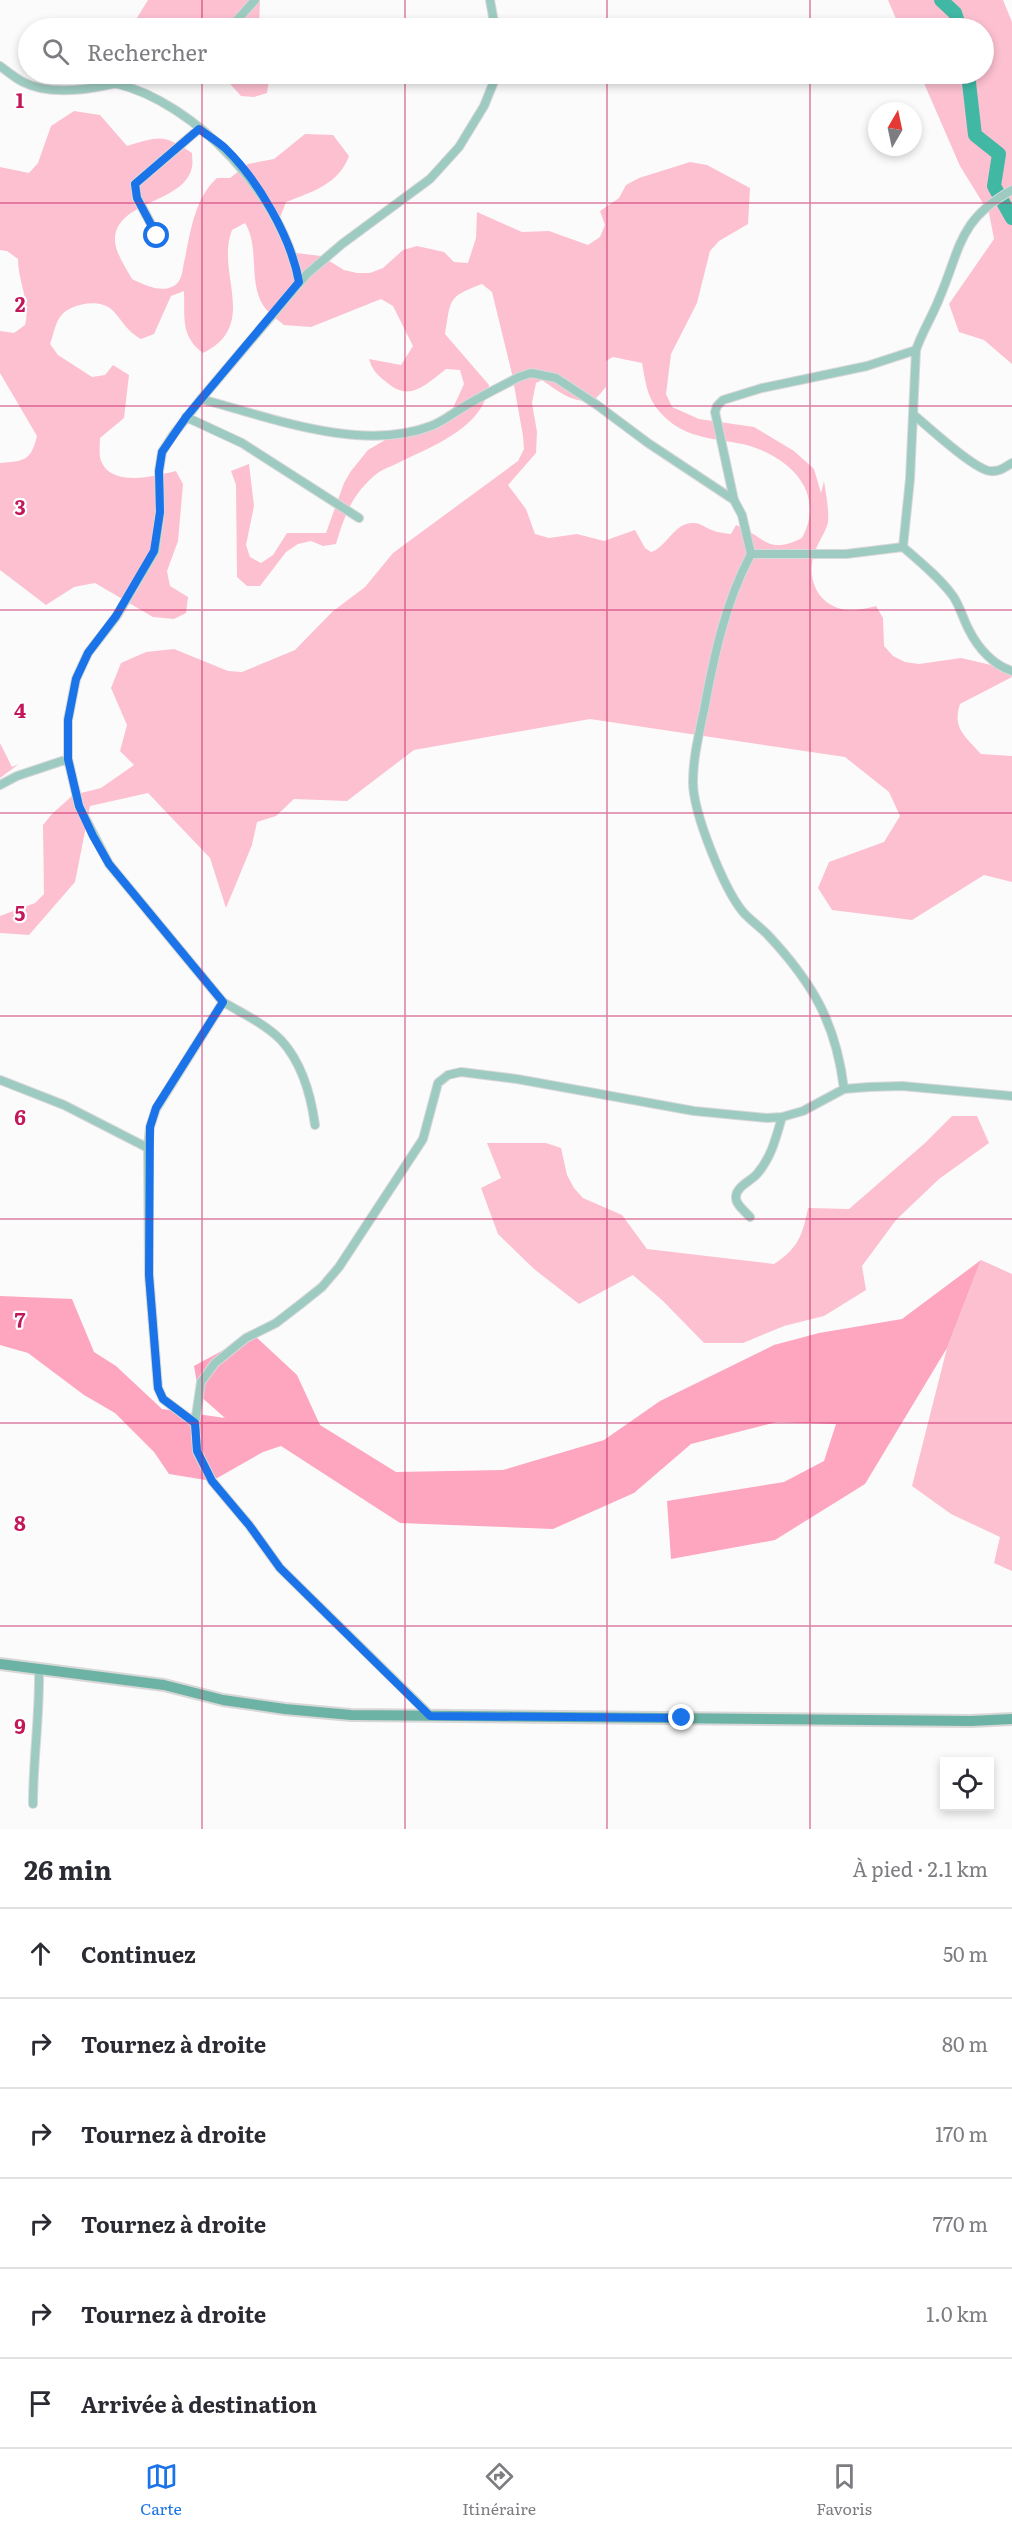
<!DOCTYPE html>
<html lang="fr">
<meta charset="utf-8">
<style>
:root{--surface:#fff;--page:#f2f2f3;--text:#2b2b33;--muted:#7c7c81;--line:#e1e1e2;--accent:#1a73e8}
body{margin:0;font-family:Literata,serif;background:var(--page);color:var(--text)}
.controls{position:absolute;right:18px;bottom:18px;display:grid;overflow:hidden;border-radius:0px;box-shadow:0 3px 9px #0003}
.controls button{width:54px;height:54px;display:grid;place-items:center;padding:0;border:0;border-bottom:2px solid var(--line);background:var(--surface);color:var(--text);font:30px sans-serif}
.compass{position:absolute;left:868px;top:102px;width:54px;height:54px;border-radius:50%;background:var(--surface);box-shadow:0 3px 9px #0003;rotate:9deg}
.stop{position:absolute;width:18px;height:18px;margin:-14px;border:4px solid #1a73e8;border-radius:50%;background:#fff}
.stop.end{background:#1a73e8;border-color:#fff;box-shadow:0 2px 6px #0008}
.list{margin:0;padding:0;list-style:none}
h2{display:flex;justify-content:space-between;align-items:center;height:78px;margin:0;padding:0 24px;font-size:26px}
h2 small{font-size:20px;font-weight:400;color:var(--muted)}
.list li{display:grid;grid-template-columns:39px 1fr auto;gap:18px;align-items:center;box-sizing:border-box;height:90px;padding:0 24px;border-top:2px solid var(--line)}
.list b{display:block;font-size:22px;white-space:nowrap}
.list em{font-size:20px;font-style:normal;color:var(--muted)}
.icon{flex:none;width:33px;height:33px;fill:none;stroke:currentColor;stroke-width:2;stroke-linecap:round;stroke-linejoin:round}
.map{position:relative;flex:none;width:1012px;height:1829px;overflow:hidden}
.search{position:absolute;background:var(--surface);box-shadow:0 3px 9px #0003;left:18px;right:18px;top:18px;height:66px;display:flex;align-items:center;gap:15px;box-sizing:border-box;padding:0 21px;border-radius:33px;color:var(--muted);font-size:22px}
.sheet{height:618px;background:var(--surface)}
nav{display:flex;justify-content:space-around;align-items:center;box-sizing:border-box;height:84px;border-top:2px solid var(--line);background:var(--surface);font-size:16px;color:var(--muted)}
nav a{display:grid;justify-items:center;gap:3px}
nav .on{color:var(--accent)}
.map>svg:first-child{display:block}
.green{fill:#fcc0d1;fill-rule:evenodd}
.forest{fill:#fea5c0}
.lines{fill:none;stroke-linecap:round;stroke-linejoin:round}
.river{stroke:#40b8a4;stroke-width:14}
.street-casing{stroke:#d9d7d8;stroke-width:10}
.secondary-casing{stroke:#d9d7d8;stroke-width:14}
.street{stroke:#9ecbc1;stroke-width:8}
.secondary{stroke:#6cb3a5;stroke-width:10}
.route{stroke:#1a73e8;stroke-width:8}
.grid{fill:none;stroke:#c2185b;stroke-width:1.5;stroke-opacity:0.55}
.grid-label{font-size:20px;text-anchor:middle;font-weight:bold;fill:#c2185b;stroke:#fff;stroke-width:4.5;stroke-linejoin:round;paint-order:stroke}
</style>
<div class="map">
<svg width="1012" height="1829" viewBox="0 0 1012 1829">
<rect width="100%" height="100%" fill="#fbfbfb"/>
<path class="green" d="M148,0H260L259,28H134L135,21Z
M888,0H1003L1012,22V364L984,340L959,332L949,304L994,239L989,213L960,166L920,74H984V28H900Z
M221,74H270L267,93L254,97L241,96Z
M74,111L100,115L127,146C161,136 162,134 192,153C192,157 193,163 192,167C185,204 114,200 115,241C116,254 126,268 132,279C146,286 168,296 179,281C183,275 183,264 185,258C191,229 195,198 217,178H230L248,164L274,159L305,134L333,135L349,156C339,184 312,192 286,202L276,228L288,252L321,256L344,270L357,273H370L383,268L403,250L417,246L444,252L454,262L468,263L476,238L477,212L522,232L549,231L588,245L600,237L605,225L600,211L619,198L626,185L639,178L690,162L707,165L750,188L748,224L719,241L710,251L697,303L671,354L666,394L672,407L699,419L754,427L794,451L814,469L821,493L824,481C826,494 829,509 828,522C826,532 818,542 815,552C805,579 818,607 848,610C857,611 867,608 876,606L883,618L884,646L893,656L905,662L919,664L961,658L1004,668L1012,677L960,704C952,728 965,736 981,754L1012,756V882L984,875L912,920L832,910L818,888L829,862L884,842L900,816L889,792L845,757L590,719L414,750L347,801L294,799L276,816L257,822L252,845L226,908L210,858L148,793L90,806L75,882L29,935L0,933V916L35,903L44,894L43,825L52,814L73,795L101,788L134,765L120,751L127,725L111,688L121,663L146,652L174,649L228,671L242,672L295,650L332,612L365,587L393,553L518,461L524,449L523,436L512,374L492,292L482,284C447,297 451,299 445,334L489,385C484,428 432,446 398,463C390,467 380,470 374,476C351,496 344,517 336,544L323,546L311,541L298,544L286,552L260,586H247L237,577L236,485L231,471L249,464L254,506L246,545L250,557L261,563L273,555L287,533H326L344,483L351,471L368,450L397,433L432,426L453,408L464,384L460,370L446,369C424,386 409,403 385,381C376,374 372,369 369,359L401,365L413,346L393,306L381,299L311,327L284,325C277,319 268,313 263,305C248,281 260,247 245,223L232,230C215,273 260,325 203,353C180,336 185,316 184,291L171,296L154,334L141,339C124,329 123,320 111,309C98,298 69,304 60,317C55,324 53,336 50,344L58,355L92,377L105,375L113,365L129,375L124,418L100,438C100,444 99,451 100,457C107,489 156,476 176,471L183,484L178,541L167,571L170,586L188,597L186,613L174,619L153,617L95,583L74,587L46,605L0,570V463C24,461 31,461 37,436L0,373V331L14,333L25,325C31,302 18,283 18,259L7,251L0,250V167L29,173L38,163L51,126ZM613,357L642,363C647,389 647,401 668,420C692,441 722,438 750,446C792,459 826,494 802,538C767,556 765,536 736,525L731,534C725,533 718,533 712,530C706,528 700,523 694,523C674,522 667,547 651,552L645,548L635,530L604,541L577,534L549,538L535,534L526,509L508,485L536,453L537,432L532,403L536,383L542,380C555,389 578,408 596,398C599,396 603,390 606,387V361Z
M0,743L12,767L19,764L0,778Z
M952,1116H977L989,1143L939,1179L896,1220L862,1266L866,1290L824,1316L784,1326L743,1343H704L663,1301L633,1275L579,1304L534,1269L498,1234L481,1188L501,1178L487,1143H546L561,1148L567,1175L574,1188L583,1198L622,1215L647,1249L774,1264C798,1249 803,1234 808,1208L849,1209L925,1143Z
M981,1260L1012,1274V1571L994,1563L1000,1537L951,1514L912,1486L947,1348Z"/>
<path class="forest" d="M981,1260L947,1348L865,1484L775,1540L671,1559L667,1501L784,1482L824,1461L836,1424L777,1422L691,1444L634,1493L553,1529L400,1523L281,1446L263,1452L212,1481L169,1474L154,1452L115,1413L84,1395L28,1353L0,1345V1296L72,1299L94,1352L116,1366L162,1409L225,1418L199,1395L194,1366L253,1334L297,1375L320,1425L396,1472L503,1470L604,1440L660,1401L774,1345L819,1333L902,1319Z"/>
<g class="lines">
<path class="river" d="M941,0L955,13L960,28
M968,74L975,135L999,154L994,186L1012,218"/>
<defs>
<path id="street" d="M490,0L495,28
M230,28L255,0
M0,66C7,71 15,78 23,82C59,101 119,83 156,74
M114,83C197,102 284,198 299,282
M157,235L137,198L135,184L199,129
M201,399C269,417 362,453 431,426C442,422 452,414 462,408C481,396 500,387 519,377L531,373L556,378L597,405L648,443L734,500L742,515L751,554
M914,415C928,427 975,470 990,471C1000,472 1005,467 1012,463
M186,417L242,443L359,518
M734,500L715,412L717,406L723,400L762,388L867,366L916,350
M903,547C920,562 939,577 953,596C960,606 963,619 969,630C978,648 993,665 1012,671
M0,785L17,776L68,759
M223,1002C242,1013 265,1024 281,1040C302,1063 311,1095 315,1125
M0,1080L64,1105L148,1148
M844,1089C836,1023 813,983 767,934C759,926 750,920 743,912C724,889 693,813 693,782C693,758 699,734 704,710C714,656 725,603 751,554H846L903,547L910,479L916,350C922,332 932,317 939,299C961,248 958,220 1012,190
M750,1217C746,1212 736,1205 736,1198C735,1187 751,1181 757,1174C771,1158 776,1138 782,1117
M195,1423L163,1399L158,1388L149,1275L148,1148L150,1127L156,1109L223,1002L109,864L79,806L68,759V720L76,679L88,653L116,617L155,551L160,512L159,471L162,452L173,435L201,399L307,274L342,244L430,179L459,147L484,106L497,74
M430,1715L280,1568L249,1525L212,1481L197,1451L195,1423L201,1382L215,1363L246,1338L276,1323L302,1303L322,1287L339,1267L423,1139L438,1083L448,1075L461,1072L517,1079L694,1111L767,1118L782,1117L803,1111L844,1089L869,1087L902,1086L1012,1096
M33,1804C33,1759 40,1714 39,1669"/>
<path id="secondary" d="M0,1664L164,1685L223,1700L285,1709L351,1715L971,1721L1012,1719"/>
</defs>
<use href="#street" class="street-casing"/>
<use href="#secondary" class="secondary-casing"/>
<use href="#street" class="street"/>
<use href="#secondary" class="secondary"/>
</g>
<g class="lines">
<path class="route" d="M157,236L137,198L135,184L199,129C207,135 217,141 225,148C258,180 291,237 299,282L186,417L162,452L159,471L160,512L154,551L116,616L88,653L76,679L68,720V759L79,806L93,836L109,864L223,1002L156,1108L150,1127L149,1275L158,1388L163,1399L195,1423L197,1451L212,1481L249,1525L280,1568L430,1716L682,1718"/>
</g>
<path class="grid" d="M202,0V28M405,0V28M607,0V28M810,0V28M202,74V1829M405,74V1829M607,74V1829M810,74V1829M0,203H1012M0,406H1012M0,610H1012M0,813H1012M0,1016H1012M0,1219H1012M0,1423H1012M0,1626H1012"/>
<g class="grid-label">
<text x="20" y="108">1</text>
<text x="20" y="312">2</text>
<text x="20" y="515">3</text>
<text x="20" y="718">4</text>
<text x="20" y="921">5</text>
<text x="20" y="1125">6</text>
<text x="20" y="1328">7</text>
<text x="20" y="1531">8</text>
<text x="20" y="1734">9</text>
</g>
</svg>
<div class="controls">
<button><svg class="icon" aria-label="locate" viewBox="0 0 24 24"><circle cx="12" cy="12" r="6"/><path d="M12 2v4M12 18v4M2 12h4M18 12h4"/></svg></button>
</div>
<svg class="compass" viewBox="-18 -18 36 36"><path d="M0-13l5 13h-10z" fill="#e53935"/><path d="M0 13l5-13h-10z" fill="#7c7c81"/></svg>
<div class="stop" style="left:157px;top:236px"></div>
<div class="stop end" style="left:682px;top:1718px"></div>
<div class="search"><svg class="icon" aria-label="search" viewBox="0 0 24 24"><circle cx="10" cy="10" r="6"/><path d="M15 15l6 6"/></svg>Rechercher</div>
</div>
<section class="sheet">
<h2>26 min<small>À pied · 2.1 km</small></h2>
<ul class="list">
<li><svg class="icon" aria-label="ahead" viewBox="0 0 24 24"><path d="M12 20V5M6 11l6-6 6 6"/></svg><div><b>Continuez</b></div><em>50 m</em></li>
<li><svg class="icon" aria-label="right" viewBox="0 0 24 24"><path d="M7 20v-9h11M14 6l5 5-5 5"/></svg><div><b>Tournez à droite</b></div><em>80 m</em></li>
<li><svg class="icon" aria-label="right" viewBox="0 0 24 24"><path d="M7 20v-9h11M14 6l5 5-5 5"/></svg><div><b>Tournez à droite</b></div><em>170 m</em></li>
<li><svg class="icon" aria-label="right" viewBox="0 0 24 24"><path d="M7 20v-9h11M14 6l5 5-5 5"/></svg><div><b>Tournez à droite</b></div><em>770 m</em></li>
<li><svg class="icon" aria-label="right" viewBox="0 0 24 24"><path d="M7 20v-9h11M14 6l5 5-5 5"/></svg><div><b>Tournez à droite</b></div><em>1.0 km</em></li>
<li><svg class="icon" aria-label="arrive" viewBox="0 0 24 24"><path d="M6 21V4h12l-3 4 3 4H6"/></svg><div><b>Arrivée à destination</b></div></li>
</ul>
</section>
<nav>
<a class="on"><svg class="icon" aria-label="map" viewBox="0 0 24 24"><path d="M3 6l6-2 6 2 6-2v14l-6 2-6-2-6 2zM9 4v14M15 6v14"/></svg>Carte</a>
<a><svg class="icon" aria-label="directions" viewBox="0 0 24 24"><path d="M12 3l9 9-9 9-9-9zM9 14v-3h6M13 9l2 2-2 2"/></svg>Itinéraire</a>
<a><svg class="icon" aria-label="saved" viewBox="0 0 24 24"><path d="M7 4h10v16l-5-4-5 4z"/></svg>Favoris</a>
</nav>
